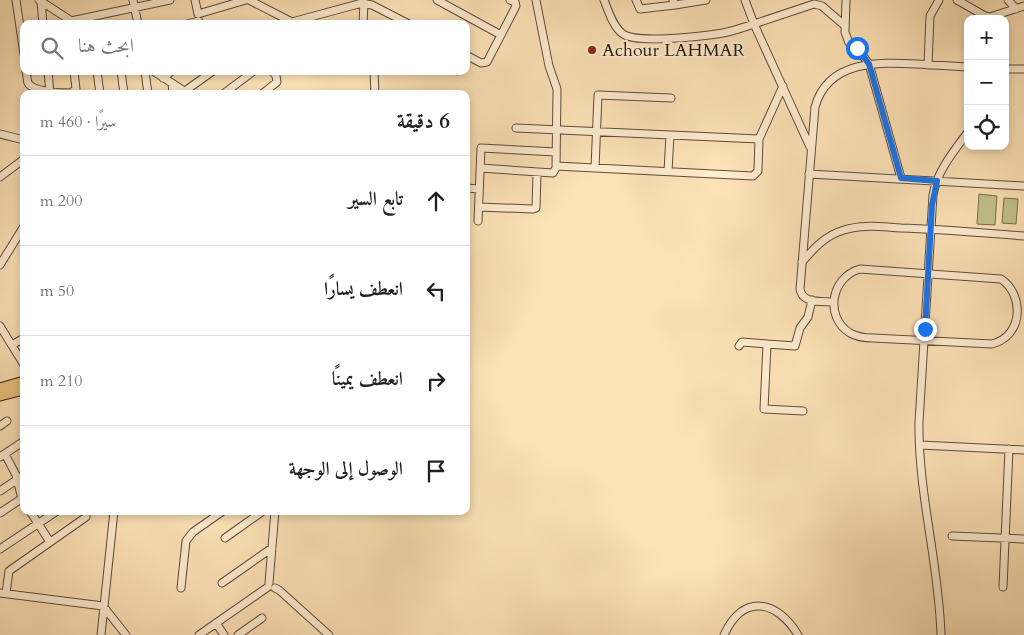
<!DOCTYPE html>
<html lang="ar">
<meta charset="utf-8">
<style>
:root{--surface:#fff;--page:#f6f6f6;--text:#222;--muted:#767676;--line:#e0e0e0}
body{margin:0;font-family:Cardo,Amiri,serif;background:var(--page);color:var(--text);direction:rtl}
.controls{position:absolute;right:15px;top:15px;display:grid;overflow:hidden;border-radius:10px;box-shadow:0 2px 8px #0003}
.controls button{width:45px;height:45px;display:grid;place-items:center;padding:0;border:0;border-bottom:1px solid var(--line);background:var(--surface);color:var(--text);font:25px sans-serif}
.stop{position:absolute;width:15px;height:15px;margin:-11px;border:4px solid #1a73e8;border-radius:50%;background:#fff}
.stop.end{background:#1a73e8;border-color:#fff;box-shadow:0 1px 5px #0008}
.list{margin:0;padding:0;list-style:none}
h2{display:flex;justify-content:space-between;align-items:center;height:65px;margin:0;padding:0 20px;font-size:21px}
h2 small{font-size:16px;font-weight:400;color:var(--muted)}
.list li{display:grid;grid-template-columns:32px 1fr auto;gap:15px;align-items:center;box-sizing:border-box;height:90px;padding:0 20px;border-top:1px solid var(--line)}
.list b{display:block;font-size:19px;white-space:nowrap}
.list em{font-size:16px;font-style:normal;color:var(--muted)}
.icon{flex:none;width:28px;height:28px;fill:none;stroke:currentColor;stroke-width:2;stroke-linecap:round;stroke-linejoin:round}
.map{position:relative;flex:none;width:1024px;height:635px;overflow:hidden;direction:ltr}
.search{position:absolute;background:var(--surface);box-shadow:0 2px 8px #0003;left:20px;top:20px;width:450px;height:55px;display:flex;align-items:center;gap:12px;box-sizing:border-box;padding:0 18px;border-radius:10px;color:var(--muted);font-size:19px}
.panel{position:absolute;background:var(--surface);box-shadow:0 2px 8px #0003;left:20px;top:90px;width:450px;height:425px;border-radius:10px;direction:rtl}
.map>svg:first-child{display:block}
.park{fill:#c2c28c;stroke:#746e4e}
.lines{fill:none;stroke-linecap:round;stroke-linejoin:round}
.minor-casing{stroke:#5c4c39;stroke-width:9}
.major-casing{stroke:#261a0f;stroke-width:11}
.minor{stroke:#feecd0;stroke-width:7}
.major{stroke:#eec17c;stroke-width:9}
.route{stroke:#1a73e8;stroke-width:6}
.poi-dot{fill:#8f2418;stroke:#feecd0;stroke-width:2}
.labels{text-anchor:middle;stroke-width:4.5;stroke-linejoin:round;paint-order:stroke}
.poi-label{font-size:18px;fill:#261a0f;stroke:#feecd0;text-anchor:start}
</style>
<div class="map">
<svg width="1024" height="635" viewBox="0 0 1024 635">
<rect width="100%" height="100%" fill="#fde2b7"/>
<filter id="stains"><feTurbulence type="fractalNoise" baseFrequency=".004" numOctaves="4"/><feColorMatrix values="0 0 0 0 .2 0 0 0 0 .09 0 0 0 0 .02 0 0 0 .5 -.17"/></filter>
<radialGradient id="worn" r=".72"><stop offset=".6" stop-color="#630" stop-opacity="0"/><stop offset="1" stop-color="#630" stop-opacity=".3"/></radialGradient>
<path class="park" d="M979,194L997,196L995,225L977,224Z
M1004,198L1018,199L1016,224L1002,223Z"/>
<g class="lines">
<defs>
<path id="minor" d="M16,0L24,54
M39,0L73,22
M133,0L138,24
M195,0L198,14L246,0
M249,0L292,22L362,3L372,5L409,24
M437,0L501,35
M604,0C608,10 613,27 623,34C637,44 705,36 723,33C734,31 744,27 754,24L745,0
M636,0L640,9L675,5L673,0
M846,0L845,32L849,43L857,48L869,64L901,178
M957,0L985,16L990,17L1024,6
M1008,0L1016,9
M42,1H41L43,24
M675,5L706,0
M71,21L170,0
M187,24L199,21
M363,24L364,3
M466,55L481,63L487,62L516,6L515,2L510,0
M928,65L930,16L939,0
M1005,69H1024
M26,71C27,75 27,80 28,83C33,92 62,93 71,93L76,89L74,71
M48,71L50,94
M97,71L100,94
M121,71L124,94
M145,71L148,94
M153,71L189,94
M374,71L375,94
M163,78L172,71
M172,83L173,94
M185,91L213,71
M223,94L254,71
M262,94L277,82L276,76L272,71
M516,128L759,139L758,171L753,176L556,166
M0,134L24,140
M759,139L783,86
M810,147L754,24L814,4L822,6L844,25
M480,168L553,173L556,168L557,89L549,66L536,0
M595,168L598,95L671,98
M668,171L670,135
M809,174L1024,186
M0,177L24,159
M466,188L479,189
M479,207L533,209L536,208L537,172
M478,221L481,148L556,152
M802,262C814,248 826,235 844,230C862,224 882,227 901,228C942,229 983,233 1024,236
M0,265L24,226
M860,269L1001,279C1024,294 1024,336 992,344L873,338C865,338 857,337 850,333C824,317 831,277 860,269Z
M833,302C822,301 802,304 800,289L815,107C828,60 878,62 917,64C934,65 951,66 968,67
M0,326L24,365
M12,345L24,338
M739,346L742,342L767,344
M803,411L764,409L767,344L795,346L800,328L808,317L812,300
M0,426L7,421
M920,445L1024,450
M5,454L16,475L21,495L24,501
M0,457L24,441
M0,491L24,475
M30,511L50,542
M0,513L24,497
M952,536L1024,539
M225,538L263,511
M0,549L57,511
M222,583L272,548
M269,583L275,511
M1003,587L1009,449
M181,588L186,541L193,532L223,511
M275,588L279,590L329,635
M0,593L103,606L126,635
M6,593L9,571L86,517V511
M216,623L224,635
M101,635L114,511
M199,635L268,587
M238,635L262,618
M724,635C743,593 777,600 798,635
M941,635C939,564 918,493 919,422L933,195C937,171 954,151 968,132"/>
<path id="major" d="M0,388L24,381
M0,396L24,390"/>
</defs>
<use href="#minor" class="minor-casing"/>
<use href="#major" class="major-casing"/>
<use href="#minor" class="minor"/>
<use href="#major" class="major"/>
</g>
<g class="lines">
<path class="route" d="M857,48L869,64L901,178L937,181L932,205L925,329"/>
</g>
<circle class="poi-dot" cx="592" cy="50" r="5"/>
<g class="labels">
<g class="poi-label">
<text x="602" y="56">Achour LAHMAR</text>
</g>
</g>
<rect width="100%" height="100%" filter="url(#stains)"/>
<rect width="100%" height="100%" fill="url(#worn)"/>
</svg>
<div class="controls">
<button>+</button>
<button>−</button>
<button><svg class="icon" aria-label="locate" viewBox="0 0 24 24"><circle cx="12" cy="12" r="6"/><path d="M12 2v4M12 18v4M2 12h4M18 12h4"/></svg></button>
</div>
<div class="stop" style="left:857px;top:48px"></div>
<div class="stop end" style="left:925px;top:329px"></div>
<div class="search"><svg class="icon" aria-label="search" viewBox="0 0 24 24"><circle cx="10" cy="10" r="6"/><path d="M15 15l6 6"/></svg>ابحث هنا</div>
<section class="panel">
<h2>6 دقيقة<small>سيرًا · 460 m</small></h2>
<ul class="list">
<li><svg class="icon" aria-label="ahead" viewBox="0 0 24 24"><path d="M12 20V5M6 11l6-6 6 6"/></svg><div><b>تابع السير</b></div><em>200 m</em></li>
<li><svg class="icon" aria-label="left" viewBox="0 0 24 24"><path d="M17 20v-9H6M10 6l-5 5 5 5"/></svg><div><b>انعطف يسارًا</b></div><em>50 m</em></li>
<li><svg class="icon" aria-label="right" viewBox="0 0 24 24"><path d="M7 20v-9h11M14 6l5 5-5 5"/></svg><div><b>انعطف يمينًا</b></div><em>210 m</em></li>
<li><svg class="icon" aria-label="arrive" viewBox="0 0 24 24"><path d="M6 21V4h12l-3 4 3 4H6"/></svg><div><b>الوصول إلى الوجهة</b></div></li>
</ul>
</section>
</div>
